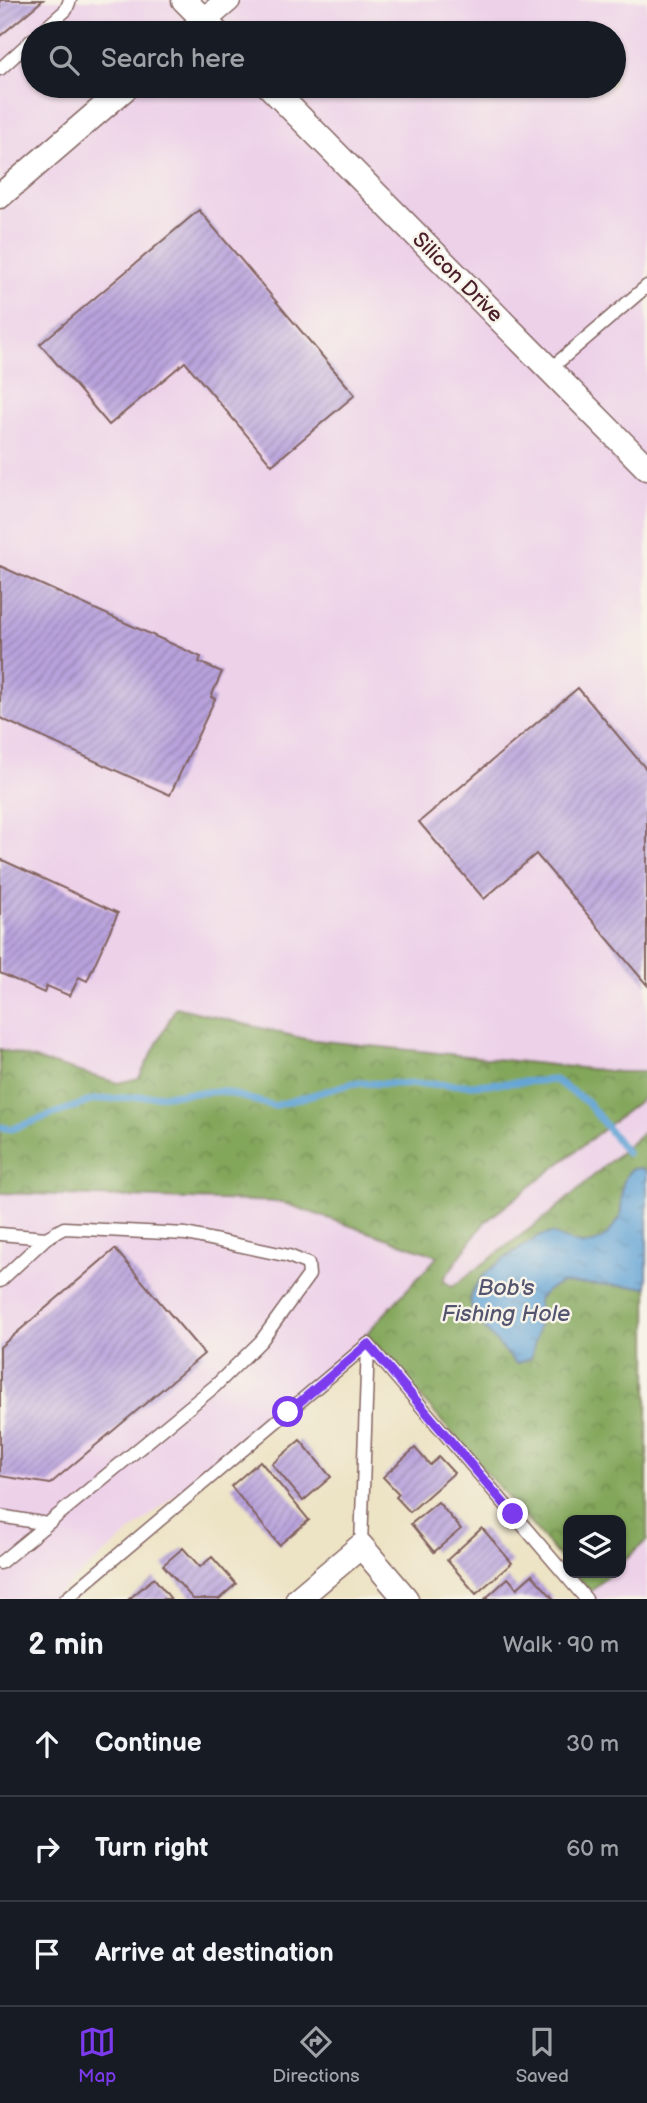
<!DOCTYPE html>
<meta charset="utf-8">
<style>
:root{--surface:#171b24;--page:#242831;--text:#f1f3f6;--muted:#9ea1a6;--line:#363941;--accent:#7c3aed}
body{margin:0;font-family:"Balsamiq Sans",sans-serif;background:var(--page);color:var(--text)}
.controls{position:absolute;right:21px;bottom:21px;display:grid;overflow:hidden;border-radius:14px;box-shadow:0 2px 5px #0004}
.controls button{width:63px;height:63px;display:grid;place-items:center;padding:0;border:0;border-bottom:2px solid var(--line);background:var(--surface);color:var(--text);font:35px sans-serif}
.stop{position:absolute;width:21px;height:21px;margin:-16px;border:5px solid #7c3aed;border-radius:50%;background:#fff}
.stop.end{background:#7c3aed;border-color:#fff;box-shadow:0 2px 7px #0008}
.list{margin:0;padding:0;list-style:none}
h2{display:flex;justify-content:space-between;align-items:center;height:91px;margin:0;padding:0 28px;font-size:30px}
h2 small{font-size:23px;font-weight:400;color:var(--muted)}
.list li{display:grid;grid-template-columns:46px 1fr auto;gap:21px;align-items:center;box-sizing:border-box;height:105px;padding:0 28px;border-top:2px solid var(--line)}
.list b{display:block;font-size:26px;white-space:nowrap}
.list em{font-size:23px;font-style:normal;color:var(--muted)}
.icon{flex:none;width:38px;height:38px;fill:none;stroke:currentColor;stroke-width:2;stroke-linecap:round;stroke-linejoin:round}
.map{position:relative;flex:none;width:647px;height:1599px;overflow:hidden}
.search{position:absolute;background:var(--surface);box-shadow:0 2px 5px #0004;left:21px;right:21px;top:21px;height:77px;display:flex;align-items:center;gap:18px;box-sizing:border-box;padding:0 24px;border-radius:38px;color:var(--muted);font-size:26px}
.sheet{height:406px;background:var(--surface)}
nav{display:flex;justify-content:space-around;align-items:center;box-sizing:border-box;height:98px;border-top:2px solid var(--line);background:var(--surface);font-size:19px;color:var(--muted)}
nav a{display:grid;justify-items:center;gap:4px}
nav .on{color:var(--accent)}
.map>svg:first-child{display:block}
.built{fill:#edd1e9;fill-rule:evenodd}
.forest{fill:url(#forest-crowns);stroke:#666242;stroke-width:2}
.water{fill:url(#water-ripples);stroke:#566180;stroke-width:2}
.lines{fill:none;stroke-linecap:round;stroke-linejoin:round}
.stream{stroke:#61a3d5;stroke-width:7}
.building{fill:url(#building-hatch)}
.lane-casing{stroke:#836461;stroke-width:15}
.street-casing{stroke:#836461;stroke-width:27}
.lane{stroke:#fff;stroke-width:12}
.street{stroke:#fff;stroke-width:24}
.route{stroke:#7c3aed;stroke-width:9}
.labels{text-anchor:middle;stroke-width:5;stroke-linejoin:round;paint-order:stroke}
.street-label{font-size:21px;fill:#4a1f2b;stroke:#f7f3e8}
.water-label{font-size:23px;font-style:italic;fill:#53546f;stroke:#f7f3e8}
</style>
<div class="map">
<svg width="647" height="1599" viewBox="0 0 647 1599">
<defs>
<pattern id="forest-crowns" width="20" height="18" patternUnits="userSpaceOnUse" patternTransform="scale(1.75)"><rect width="20" height="18" fill="#82a65a"/><path d="M2 6a3 3 0 1 1 6 0M12 15a3 3 0 1 1 6 0" fill="none" stroke="#6c874b"/></pattern>
<pattern id="water-ripples" width="26" height="14" patternUnits="userSpaceOnUse" patternTransform="scale(1.75)"><rect width="26" height="14" fill="#61a3d5"/><path d="M2 4q2-2 4 0t4 0M15 11q2-2 4 0t4 0" fill="none" stroke="#5284ad"/></pattern>
<pattern id="building-hatch" width="6" height="6" patternUnits="userSpaceOnUse" patternTransform="scale(1.75)"><rect width="6" height="6" fill="#b9a3dd"/><path d="M-1 1l2-2M0 6l6-6M5 7l2-2" fill="none" stroke="#9884b3"/></pattern>
</defs>
<rect width="100%" height="100%" fill="#f7f3e8"/>
<filter id="ink" filterUnits="userSpaceOnUse"><feTurbulence type="fractalNoise" baseFrequency=".0143" numOctaves="2"/><feDisplacementMap in="SourceGraphic" scale="14" xChannelSelector="R" yChannelSelector="G"/><feConvolveMatrix kernelMatrix="1 2 1 2 8 2 1 2 1" color-interpolation-filters="sRGB"/></filter>
<filter id="wash" filterUnits="userSpaceOnUse"><feTurbulence type="fractalNoise" baseFrequency=".00686" numOctaves="4" result="noise"/><feDisplacementMap in="SourceGraphic" scale="28" xChannelSelector="R" yChannelSelector="G"/><feGaussianBlur stdDeviation="1.57" result="paint"/><feColorMatrix in="noise" values="0 0 0 0 0 0 0 0 0 0 0 0 0 0 0 0 0 1.4 0 .05"/><feComposite in="paint" operator="in"/></filter>
<g filter="url(#wash)">
<rect width="100%" height="100%" fill="#ede3c5"/>
<path class="built" d="M0,0H647V1599H596L573,1573H621V1520H568V1567L366,1334L51,1599H0ZM33,33H614V86H33Z"/>
<path class="forest" d="M176,1007L305,1039L619,1072H647V1095L484,1223L443,1280L452,1287L551,1213L647,1129V1540L621,1564V1520H568V1567L366,1334L438,1256L281,1202L0,1193V1049L118,1083L139,1078Z
M573,1573H611L590,1592Z"/>
<path class="water" d="M641,1168L647,1172V1287L561,1283L548,1290L538,1299L540,1320L531,1358L516,1364C505,1350 477,1324 472,1309C461,1279 518,1250 540,1236L552,1233C572,1245 595,1251 611,1230C614,1226 619,1221 620,1217C624,1198 617,1186 631,1169Z"/>
<g class="lines">
<path class="stream" d="M0,1127L12,1129L93,1100L222,1091L274,1106L353,1083L472,1085L555,1080L587,1102L627,1153"/>
</g>
<g id="blocks">
<path class="building" d="M0,0H43L0,36Z
M199,210L355,395L272,465L185,362L109,425L40,344Z
M0,566L201,657L199,662L222,672L211,697L215,699L170,795L0,718Z
M578,688L647,770V985L536,854L484,899L419,822Z
M0,859L118,913L87,981L79,977L70,996L47,986L44,993L0,973Z
M115,1249L204,1354L50,1484L0,1476V1347Z
M300,1440L331,1477L303,1501L272,1464Z
M415,1448L430,1465L439,1457L454,1473L410,1512L396,1497L399,1494L383,1477Z
M260,1461L309,1520L279,1545L231,1486Z
M438,1502L461,1529L434,1552L411,1524Z
M482,1528L512,1563L476,1594L447,1560Z
M183,1548L200,1567L212,1557L236,1584L219,1599H193L163,1565Z
M532,1575L554,1599H485L508,1578L517,1588Z
M154,1578L171,1599H129Z"/>
</g>
</g>
<g filter="url(#ink)">
<use href="#blocks" fill-opacity="0" stroke="#836461" stroke-width="2"/>
<g class="lines">
<defs>
<path id="lane" d="M40,33L66,10L70,0
M0,69L33,39
M550,369L647,286
M0,1234L46,1238
M0,1281L46,1238L64,1228L186,1234L289,1256L308,1264L309,1275L261,1341L215,1386L0,1563
M368,1344L586,1599
M0,1516L47,1524
M361,1546L368,1344
M66,1599L368,1344"/>
<path id="street" d="M184,0L217,33
M189,33L228,0
M269,86L647,468
M0,196L128,86
M298,1599L361,1546L406,1599"/>
</defs>
<use href="#lane" class="lane-casing"/>
<use href="#street" class="street-casing"/>
<use href="#lane" class="lane"/>
<use href="#street" class="street"/>
</g>
</g>
<g class="lines" filter="url(#ink)">
<path class="route" d="M288,1412L368,1344L513,1514"/>
</g>
<g class="labels">
<g class="street-label">
<text transform="translate(458 277) rotate(45)" y="7">Silicon Drive</text>
</g>
<g class="water-label">
<text x="506" y="1295">Bob's<tspan x="506" dy="26">Fishing Hole</tspan></text>
</g>
</g>
</svg>
<div class="controls">
<button><svg class="icon" aria-label="layers" viewBox="0 0 24 24"><path d="M12 4l9 5-9 5-9-5zM3 14l9 5 9-5"/></svg></button>
</div>
<div class="stop" style="left:288px;top:1412px"></div>
<div class="stop end" style="left:513px;top:1514px"></div>
<div class="search"><svg class="icon" aria-label="search" viewBox="0 0 24 24"><circle cx="10" cy="10" r="6"/><path d="M15 15l6 6"/></svg>Search here</div>
</div>
<section class="sheet">
<h2>2 min<small>Walk · 90 m</small></h2>
<ul class="list">
<li><svg class="icon" aria-label="ahead" viewBox="0 0 24 24"><path d="M12 20V5M6 11l6-6 6 6"/></svg><div><b>Continue</b></div><em>30 m</em></li>
<li><svg class="icon" aria-label="right" viewBox="0 0 24 24"><path d="M7 20v-9h11M14 6l5 5-5 5"/></svg><div><b>Turn right</b></div><em>60 m</em></li>
<li><svg class="icon" aria-label="arrive" viewBox="0 0 24 24"><path d="M6 21V4h12l-3 4 3 4H6"/></svg><div><b>Arrive at destination</b></div></li>
</ul>
</section>
<nav>
<a class="on"><svg class="icon" aria-label="map" viewBox="0 0 24 24"><path d="M3 6l6-2 6 2 6-2v14l-6 2-6-2-6 2zM9 4v14M15 6v14"/></svg>Map</a>
<a><svg class="icon" aria-label="directions" viewBox="0 0 24 24"><path d="M12 3l9 9-9 9-9-9zM9 14v-3h6M13 9l2 2-2 2"/></svg>Directions</a>
<a><svg class="icon" aria-label="saved" viewBox="0 0 24 24"><path d="M7 4h10v16l-5-4-5 4z"/></svg>Saved</a>
</nav>
